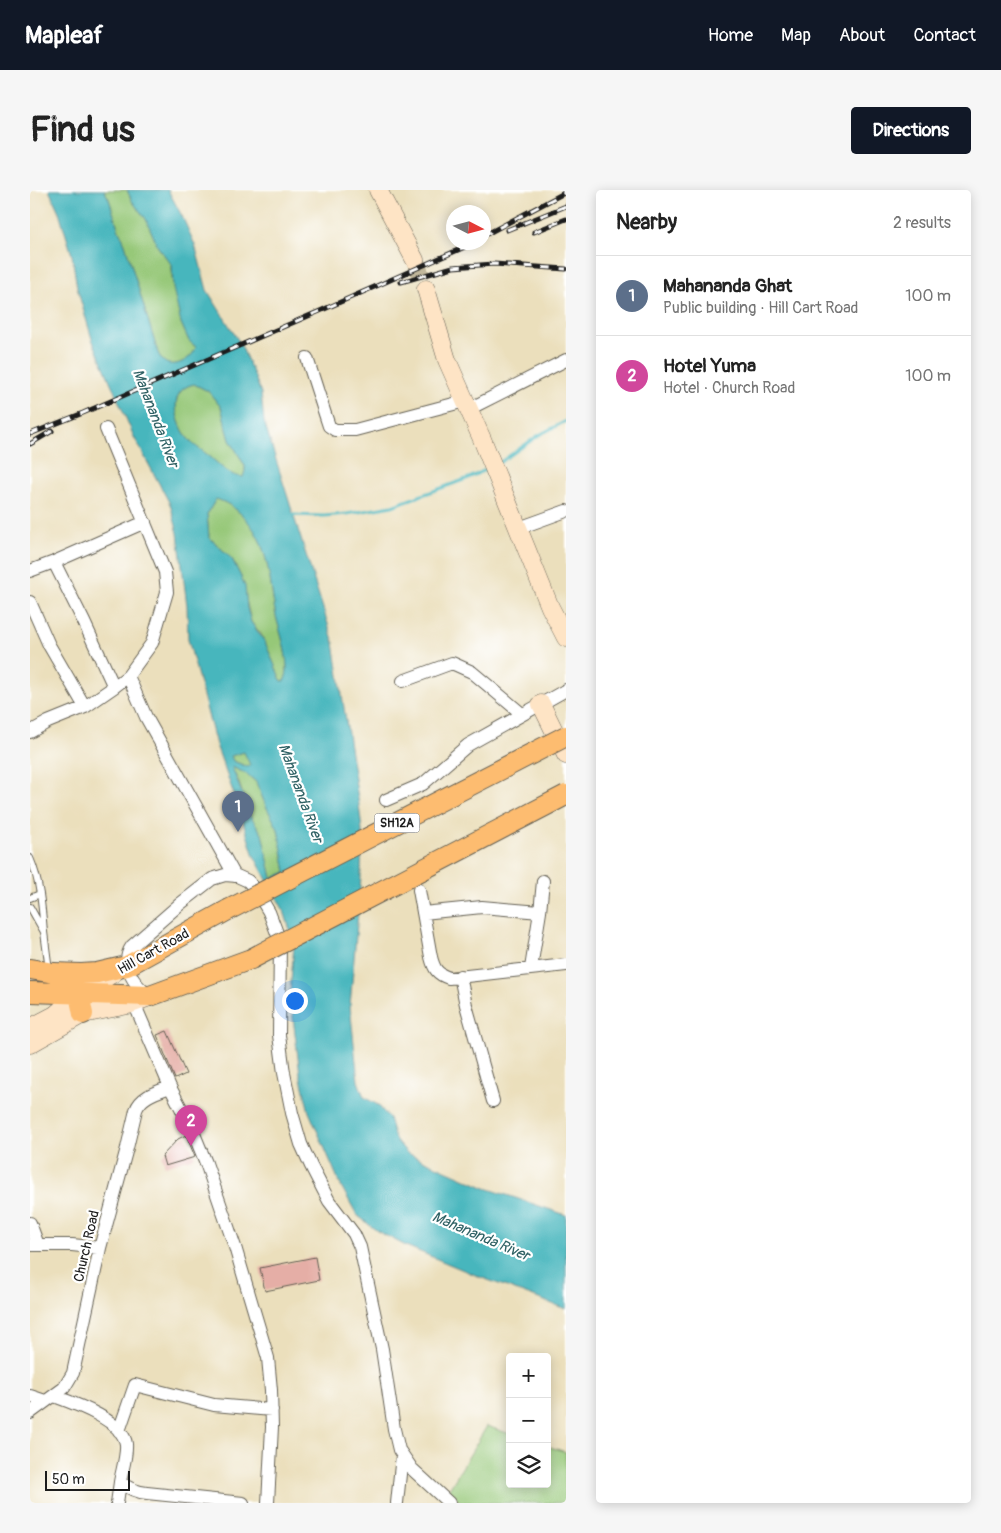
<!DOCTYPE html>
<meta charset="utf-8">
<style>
:root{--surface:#fff;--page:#f6f6f6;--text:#222;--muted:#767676;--line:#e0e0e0;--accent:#111827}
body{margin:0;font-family:Pangolin,sans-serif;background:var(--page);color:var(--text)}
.controls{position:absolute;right:15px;bottom:15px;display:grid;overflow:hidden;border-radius:5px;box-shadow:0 2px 12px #0003}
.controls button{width:45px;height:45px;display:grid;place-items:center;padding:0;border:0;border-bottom:1px solid var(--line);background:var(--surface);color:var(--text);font:25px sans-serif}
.compass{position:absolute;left:416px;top:15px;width:45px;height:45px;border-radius:50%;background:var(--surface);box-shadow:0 2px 12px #0003;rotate:96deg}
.scale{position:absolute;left:15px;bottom:12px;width:85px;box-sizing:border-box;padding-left:5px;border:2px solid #1c1c1c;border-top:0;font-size:14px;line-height:18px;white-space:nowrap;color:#1c1c1c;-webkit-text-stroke:4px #fff;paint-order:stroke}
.you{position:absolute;left:264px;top:810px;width:18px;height:18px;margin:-12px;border:4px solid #fff;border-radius:50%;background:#1a73e8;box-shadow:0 0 0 8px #1a73e833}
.badge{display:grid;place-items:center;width:32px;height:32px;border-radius:50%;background:var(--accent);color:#fff;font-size:16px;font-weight:700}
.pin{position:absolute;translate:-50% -41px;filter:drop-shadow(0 1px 2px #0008)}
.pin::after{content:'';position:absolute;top:26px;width:18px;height:15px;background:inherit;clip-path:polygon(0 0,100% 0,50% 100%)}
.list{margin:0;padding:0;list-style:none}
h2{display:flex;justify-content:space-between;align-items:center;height:65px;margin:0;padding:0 20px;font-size:21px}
h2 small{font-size:16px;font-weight:400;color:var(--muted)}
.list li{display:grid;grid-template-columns:32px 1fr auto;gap:15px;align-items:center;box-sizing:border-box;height:80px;padding:0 20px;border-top:1px solid var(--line)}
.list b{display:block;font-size:19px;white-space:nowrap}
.list p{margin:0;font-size:16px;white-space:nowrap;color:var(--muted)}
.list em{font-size:16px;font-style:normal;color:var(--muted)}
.icon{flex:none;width:28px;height:28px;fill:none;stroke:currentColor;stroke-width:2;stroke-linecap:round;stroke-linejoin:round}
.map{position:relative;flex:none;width:536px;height:1313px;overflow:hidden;border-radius:5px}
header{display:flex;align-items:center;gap:30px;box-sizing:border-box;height:70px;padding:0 25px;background:var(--accent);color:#fff}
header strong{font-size:24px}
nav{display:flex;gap:28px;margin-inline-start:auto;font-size:18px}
.intro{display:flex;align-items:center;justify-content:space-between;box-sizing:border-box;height:120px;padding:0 30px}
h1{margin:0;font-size:35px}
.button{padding:12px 22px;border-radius:5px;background:var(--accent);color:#fff;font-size:18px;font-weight:700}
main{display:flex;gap:30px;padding:0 30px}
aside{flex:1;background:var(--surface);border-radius:5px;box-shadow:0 2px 12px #0003}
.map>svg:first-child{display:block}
.green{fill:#96c878;stroke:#59724a}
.water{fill:#46b6bd;stroke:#31696c;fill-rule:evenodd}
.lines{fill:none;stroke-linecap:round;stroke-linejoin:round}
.stream{stroke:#46b6bd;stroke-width:3}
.building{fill:#e5aea6}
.secondary-tunnel{stroke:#c2b89c;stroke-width:18;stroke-dasharray:18 9;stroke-linecap:butt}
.lane-casing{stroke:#646054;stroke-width:8}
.street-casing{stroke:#646054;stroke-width:14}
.secondary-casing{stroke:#646054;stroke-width:19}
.primary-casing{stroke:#646054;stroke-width:22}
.lane{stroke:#fff;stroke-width:6}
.street{stroke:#fff;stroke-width:12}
.secondary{stroke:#fee4c5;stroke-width:18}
.primary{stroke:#fdbc6f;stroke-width:20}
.rail-casing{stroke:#1c1c1c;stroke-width:5}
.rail{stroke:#fff;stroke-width:3;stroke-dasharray:9;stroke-linecap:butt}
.primary-bridge-casing{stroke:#646054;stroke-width:22;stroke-linecap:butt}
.primary-bridge{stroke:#fdbc6f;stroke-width:20}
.labels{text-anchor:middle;stroke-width:4.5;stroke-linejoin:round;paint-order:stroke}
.shield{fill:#fff;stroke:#606060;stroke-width:1}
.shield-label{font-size:12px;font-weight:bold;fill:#1c1c1c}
.street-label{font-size:14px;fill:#1c1c1c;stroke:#fff}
.water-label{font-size:15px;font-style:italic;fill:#2f6164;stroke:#fff}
</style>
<header>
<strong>Mapleaf</strong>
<nav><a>Home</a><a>Map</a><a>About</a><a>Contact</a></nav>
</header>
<div class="intro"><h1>Find us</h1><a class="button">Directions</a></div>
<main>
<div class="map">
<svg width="536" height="1313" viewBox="0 0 536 1313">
<rect width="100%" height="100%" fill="#fff"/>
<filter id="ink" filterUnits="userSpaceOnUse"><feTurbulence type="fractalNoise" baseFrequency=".02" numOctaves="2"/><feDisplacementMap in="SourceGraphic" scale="10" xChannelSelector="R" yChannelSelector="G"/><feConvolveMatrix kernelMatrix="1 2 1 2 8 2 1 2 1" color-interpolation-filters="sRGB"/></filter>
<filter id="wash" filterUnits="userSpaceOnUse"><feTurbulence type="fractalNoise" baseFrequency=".0096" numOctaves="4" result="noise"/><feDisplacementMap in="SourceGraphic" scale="20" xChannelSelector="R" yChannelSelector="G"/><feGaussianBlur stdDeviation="1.12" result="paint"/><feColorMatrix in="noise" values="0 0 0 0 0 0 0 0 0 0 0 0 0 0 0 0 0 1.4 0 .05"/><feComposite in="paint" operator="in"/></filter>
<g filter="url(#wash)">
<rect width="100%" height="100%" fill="#ebdfbc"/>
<path class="green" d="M74,0H97L102,11L116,29L128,57L142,75V88L151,133L159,151L166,157C163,168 147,178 136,173C132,171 130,167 128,163L95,54L88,38L79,9Z
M164,194L178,201L191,217L200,250L215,276V281L213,287C201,287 192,277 184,270C176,263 165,258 159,250C146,233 136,200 164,194Z
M186,309C205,314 222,333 230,351C240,375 241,401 246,426C250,442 256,459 257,476C257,481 257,486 254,491H252L250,488L231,444L221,432L211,387L202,369L179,347L177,324Z
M214,562L221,575L218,577L203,571L201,566Z
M201,577L217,584L226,592L236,616L248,639L256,682L242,688L232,644L220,625L208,590Z
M457,1236L480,1244V1294H517V1256L536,1262V1313H432L418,1301Z"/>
<path class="water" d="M19,0H74L79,9L88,38L95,54L128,163C130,167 132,171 136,173C147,178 163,168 166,157L159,151L151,133L143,98L142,75L128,57L116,29L102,11L97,0H138L152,26L165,55L177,100L210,153L225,187L231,203L234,232L304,453L329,615L332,640L331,687L320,816L328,891L334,907L348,915L359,928L365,949L377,963L456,998L536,1025V1119L450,1087L376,1056L347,1041L327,1025L311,996L279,922L270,884L260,803L264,755L261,743L254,721L224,666L206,610L186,555L158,449L157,416L148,343L140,314L104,247L62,149L47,98L42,65L29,22ZM164,194L178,201L191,217L200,250L215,276V281L213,287C199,287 188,273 178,265C172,260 164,256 159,250C146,233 136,200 164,194ZM186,309C205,314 222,333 230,351C240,375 241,401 246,426C250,442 256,459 257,476C257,481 257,486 254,491H252L250,488L235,452L221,432L217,418L215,396L211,387L202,369L179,347L177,324ZM214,562L220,575L218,577L203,571L201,566ZM202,577L217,584L226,592L236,616L248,639L256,682L242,688L232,644L220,625Z"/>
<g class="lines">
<path class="stream" d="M469,273L509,245L536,231
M261,325L294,326L317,324L362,316L439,288L459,278"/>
</g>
<g id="blocks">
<path class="building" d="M137,841L156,884L145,889L127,845Z
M156,945L165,967L135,976L132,966L148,949Z
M285,1067L289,1090L235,1101L230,1078Z"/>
</g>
</g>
<g filter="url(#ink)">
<use href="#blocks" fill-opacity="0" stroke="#646054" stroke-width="1"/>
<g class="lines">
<path class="secondary-tunnel" d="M385,70L396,99"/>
<defs>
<path id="lane" d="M0,668C10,691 12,717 14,742
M0,708L10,704
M0,717L14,742L19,780"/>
<path id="street" d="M277,168L295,224L299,236L305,240H325L435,211
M439,219L536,170
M489,338L536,321
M24,372L54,432L84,497
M0,381L24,372L115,332
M0,412L19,455L55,517
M98,486L116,527L205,686
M373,491L422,473L442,482L492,524
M0,542L18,532L55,517L84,497L98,486L122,453L137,402L135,382L76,239
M356,610L393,594L438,555L536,500
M389,700L401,767C404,779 407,784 419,788L536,775
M393,723L452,717L510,722
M501,778L510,722L513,691
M430,786L436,815L463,911
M119,806C104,794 89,775 102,756L150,714L182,689L195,685L207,686L218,691L226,700L239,722L250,751L249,845L254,883L262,923L271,954L281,976L299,1011L324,1044L330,1057L352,1159L364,1239L369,1260L382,1279L419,1313
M104,813L140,897L162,939L176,973L205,1057L238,1168L241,1200L242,1237L238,1313
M0,1033L8,1055
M0,1055H42L70,1058
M0,1206L15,1211
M24,1206C43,1213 93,1230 96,1254C97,1266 92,1280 90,1292C99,1299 106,1302 117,1303L213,1313
M0,1223L34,1198L43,1183L70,1058L97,958L106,920C111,906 127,902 140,897
M89,1241L105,1195L184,1215L242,1220
M87,1313L90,1292
M367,1313L372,1265"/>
<path id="secondary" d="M348,0L385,70
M396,99L417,170L452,249L520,417L536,448
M511,514L536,565
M0,838L25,825L49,804L85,782
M0,854L53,824L98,815L119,807"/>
<path id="primary" d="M0,779L24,783L51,784L67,783L97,776L198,720
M44,794L49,804L53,824
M0,802L120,806L221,769"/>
</defs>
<use href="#lane" class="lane-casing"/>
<use href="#street" class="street-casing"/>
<use href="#secondary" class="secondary-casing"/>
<use href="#primary" class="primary-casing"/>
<use href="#lane" class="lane"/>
<use href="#street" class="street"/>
<use href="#secondary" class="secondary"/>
<use href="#primary" class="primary"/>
<defs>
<path id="rail" d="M477,40L536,16
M504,42L536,29
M453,46L536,2
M371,92L423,77L464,74L536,79
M0,244L53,223L290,121L446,52
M0,254L22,241"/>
</defs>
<use href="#rail" class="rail-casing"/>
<use href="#rail" class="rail"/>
<defs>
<path id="primary-bridge" d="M198,720L536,546
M221,769L536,605"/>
</defs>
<use href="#primary-bridge" class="primary-bridge-casing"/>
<use href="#primary-bridge" class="primary-bridge"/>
</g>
</g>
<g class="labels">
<rect class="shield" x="344.5" y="623.5" width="45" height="19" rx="4"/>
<g class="shield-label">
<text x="367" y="637">SH12A</text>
</g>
<g class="street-label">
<text transform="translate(123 761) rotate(-29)" y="5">Hill Cart Road</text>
<text transform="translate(56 1056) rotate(-77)" y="5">Church Road</text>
</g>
<g class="water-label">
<text transform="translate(126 228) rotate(69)" y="5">Mahananda River</text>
<text transform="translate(271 603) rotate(70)" y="5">Mahananda River</text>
<text transform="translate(451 1046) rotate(23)" y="5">Mahananda River</text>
</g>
</g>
</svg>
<div class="controls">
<button>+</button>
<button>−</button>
<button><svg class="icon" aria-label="layers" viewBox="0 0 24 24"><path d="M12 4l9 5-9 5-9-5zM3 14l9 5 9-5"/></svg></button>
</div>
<svg class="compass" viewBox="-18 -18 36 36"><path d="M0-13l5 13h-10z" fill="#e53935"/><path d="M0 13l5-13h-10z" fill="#767676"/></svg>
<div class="scale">50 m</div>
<div class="you"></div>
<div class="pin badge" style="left:208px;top:642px;background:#5c6f8a">1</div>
<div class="pin badge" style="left:161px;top:956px;background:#d1479c">2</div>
</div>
<aside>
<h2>Nearby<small>2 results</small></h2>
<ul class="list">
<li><span class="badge" style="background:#5c6f8a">1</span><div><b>Mahananda Ghat</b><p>Public building · Hill Cart Road</p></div><em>100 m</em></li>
<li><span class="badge" style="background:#d1479c">2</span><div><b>Hotel Yuma</b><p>Hotel · Church Road</p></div><em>100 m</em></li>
</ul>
</aside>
</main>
